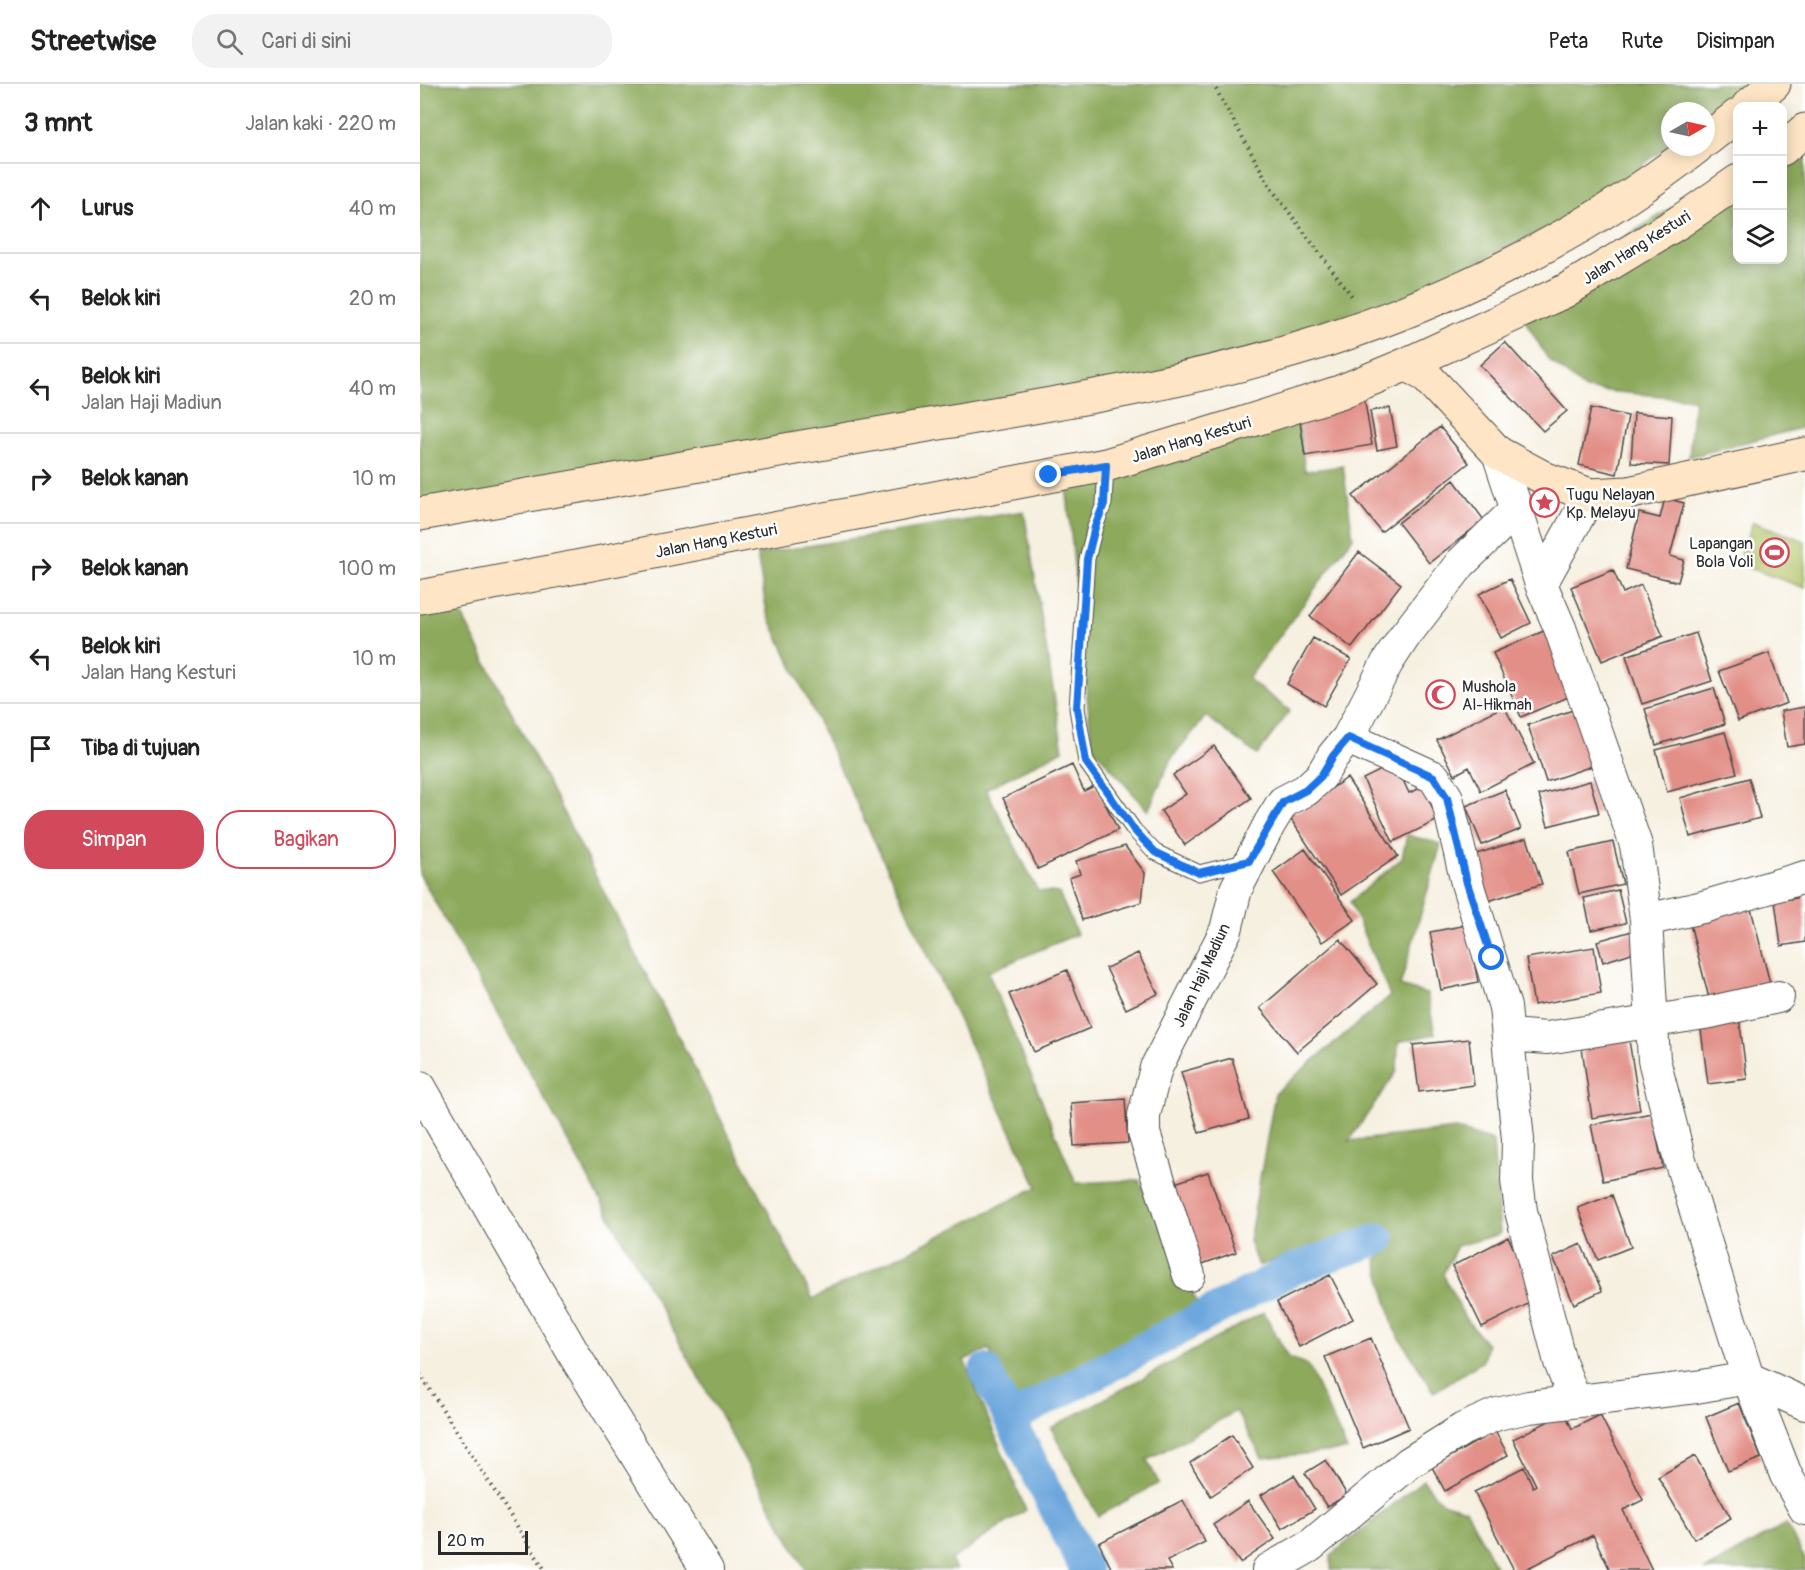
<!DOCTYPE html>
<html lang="id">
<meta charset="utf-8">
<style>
:root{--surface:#fff;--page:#f2f2f2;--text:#222;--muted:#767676;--line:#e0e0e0;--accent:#d1495b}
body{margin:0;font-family:Pangolin,sans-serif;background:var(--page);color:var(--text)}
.controls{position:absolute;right:18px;top:18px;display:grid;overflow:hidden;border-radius:12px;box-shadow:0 3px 15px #0003}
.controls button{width:54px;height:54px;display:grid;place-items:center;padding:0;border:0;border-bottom:2px solid var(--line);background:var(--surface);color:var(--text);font:30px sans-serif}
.compass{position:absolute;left:1241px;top:18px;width:54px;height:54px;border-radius:50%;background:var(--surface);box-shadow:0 3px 15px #0003;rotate:81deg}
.scale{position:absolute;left:18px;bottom:15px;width:90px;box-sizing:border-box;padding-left:6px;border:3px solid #2b2b2b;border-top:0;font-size:16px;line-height:21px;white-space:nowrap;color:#2b2b2b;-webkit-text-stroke:4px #fff;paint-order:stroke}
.stop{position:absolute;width:18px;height:18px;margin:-14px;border:4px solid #1a73e8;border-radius:50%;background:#fff}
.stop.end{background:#1a73e8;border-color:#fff;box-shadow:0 2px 6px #0008}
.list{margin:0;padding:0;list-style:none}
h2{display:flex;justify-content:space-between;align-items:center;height:78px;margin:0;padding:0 24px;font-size:26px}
h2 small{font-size:20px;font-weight:400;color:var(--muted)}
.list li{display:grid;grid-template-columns:39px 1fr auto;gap:18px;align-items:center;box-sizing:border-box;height:90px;padding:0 24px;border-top:2px solid var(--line)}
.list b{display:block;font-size:22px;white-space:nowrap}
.list p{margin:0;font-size:20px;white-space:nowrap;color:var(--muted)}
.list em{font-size:20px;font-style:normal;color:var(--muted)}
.actions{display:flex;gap:12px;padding:18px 24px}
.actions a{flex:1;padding:14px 0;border:2px solid var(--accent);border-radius:24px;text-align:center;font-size:21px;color:var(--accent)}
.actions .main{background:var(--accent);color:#fff}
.icon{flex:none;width:33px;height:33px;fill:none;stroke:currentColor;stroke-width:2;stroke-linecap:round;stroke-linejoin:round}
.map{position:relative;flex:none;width:1385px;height:1486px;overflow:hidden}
header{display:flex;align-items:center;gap:36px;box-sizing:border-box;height:84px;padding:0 30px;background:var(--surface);border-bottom:2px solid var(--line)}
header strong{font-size:28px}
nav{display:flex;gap:33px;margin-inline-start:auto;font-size:21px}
.search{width:420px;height:54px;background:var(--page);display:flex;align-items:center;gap:15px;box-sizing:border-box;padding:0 21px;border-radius:24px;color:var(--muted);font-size:22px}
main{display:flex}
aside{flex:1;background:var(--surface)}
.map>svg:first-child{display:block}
.green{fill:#b1c367;stroke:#6e7749;stroke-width:1.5}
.forest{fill:#8ca95c;stroke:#5c6a44;stroke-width:1.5}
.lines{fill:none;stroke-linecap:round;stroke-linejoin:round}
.canal{stroke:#6da7dd;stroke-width:32}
.building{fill:#e28f87}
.lane-casing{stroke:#494946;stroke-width:17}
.street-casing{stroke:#494946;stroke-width:34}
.secondary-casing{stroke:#494946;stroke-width:35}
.path{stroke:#494946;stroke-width:4;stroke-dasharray:1.5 4.5;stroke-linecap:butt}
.lane{stroke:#fff;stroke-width:15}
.street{stroke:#fff;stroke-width:32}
.secondary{stroke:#fde5c5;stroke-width:33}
.route{stroke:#1a73e8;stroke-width:8}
.labels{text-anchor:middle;stroke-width:5;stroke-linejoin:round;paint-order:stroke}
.street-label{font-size:16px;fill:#2b2b2b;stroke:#fff}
.poi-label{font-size:16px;fill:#2b2b2b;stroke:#fff;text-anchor:start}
</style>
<header>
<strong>Streetwise</strong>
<div class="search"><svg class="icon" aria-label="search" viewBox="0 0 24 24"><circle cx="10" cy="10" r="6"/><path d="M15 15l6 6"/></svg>Cari di sini</div>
<nav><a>Peta</a><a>Rute</a><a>Disimpan</a></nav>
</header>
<main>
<aside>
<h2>3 mnt<small>Jalan kaki · 220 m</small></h2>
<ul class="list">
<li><svg class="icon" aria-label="ahead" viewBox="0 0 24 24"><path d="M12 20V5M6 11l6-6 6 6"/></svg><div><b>Lurus</b></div><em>40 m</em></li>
<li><svg class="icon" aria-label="left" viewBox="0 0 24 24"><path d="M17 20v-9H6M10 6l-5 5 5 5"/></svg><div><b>Belok kiri</b></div><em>20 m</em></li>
<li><svg class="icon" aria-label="left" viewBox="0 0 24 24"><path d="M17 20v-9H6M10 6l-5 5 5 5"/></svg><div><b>Belok kiri</b><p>Jalan Haji Madiun</p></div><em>40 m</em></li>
<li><svg class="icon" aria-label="right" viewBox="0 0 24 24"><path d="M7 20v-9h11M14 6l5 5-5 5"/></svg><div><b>Belok kanan</b></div><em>10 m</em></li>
<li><svg class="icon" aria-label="right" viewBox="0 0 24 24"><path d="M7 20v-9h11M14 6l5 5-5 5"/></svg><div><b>Belok kanan</b></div><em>100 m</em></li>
<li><svg class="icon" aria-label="left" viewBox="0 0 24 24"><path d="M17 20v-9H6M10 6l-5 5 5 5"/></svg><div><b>Belok kiri</b><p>Jalan Hang Kesturi</p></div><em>10 m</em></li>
<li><svg class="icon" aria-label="arrive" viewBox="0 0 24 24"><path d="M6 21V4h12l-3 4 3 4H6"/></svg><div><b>Tiba di tujuan</b></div></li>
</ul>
<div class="actions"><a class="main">Simpan</a><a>Bagikan</a></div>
</aside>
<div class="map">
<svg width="1385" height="1486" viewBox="0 0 1385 1486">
<rect width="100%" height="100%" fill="#fff"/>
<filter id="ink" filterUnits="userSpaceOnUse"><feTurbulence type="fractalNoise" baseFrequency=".0167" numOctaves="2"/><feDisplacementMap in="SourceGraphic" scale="12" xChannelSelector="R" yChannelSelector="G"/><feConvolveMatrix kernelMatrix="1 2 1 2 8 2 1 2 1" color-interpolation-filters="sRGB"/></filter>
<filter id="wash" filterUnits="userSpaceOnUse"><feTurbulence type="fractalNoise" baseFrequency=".008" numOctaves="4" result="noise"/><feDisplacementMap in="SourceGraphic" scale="24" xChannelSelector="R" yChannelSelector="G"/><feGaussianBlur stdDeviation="1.35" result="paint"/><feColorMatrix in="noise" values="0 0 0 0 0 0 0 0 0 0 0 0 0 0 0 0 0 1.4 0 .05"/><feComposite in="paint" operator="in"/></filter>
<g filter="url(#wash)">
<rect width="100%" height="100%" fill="#f6f0e0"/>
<path class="green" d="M1333,438L1385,457V504L1318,480Z"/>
<path class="forest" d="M0,0H1328L1286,33V27H1250V60L1168,124L875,267L0,442Z
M1385,40V343L1269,373L1274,315L1165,305L1128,275L1095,220L1317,84L1318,176H1362L1363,55Z
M877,328L885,387L923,382L933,453L828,595L870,627L837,671L786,632L751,675L728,727L672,662L644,380Z
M604,427L643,666L566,705L618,807L639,809L657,850L568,888L656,1099L719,1096L781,1227L593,1319L569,1265L544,1276L606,1426L531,1476L536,1486H386L0,791V511L29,506L393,1215L617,1103L347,529L337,470Z
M987,751L1021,760L980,902L1007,910L1015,950L978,958L977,987L929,1057L1036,1045L1073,1057L1080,1150L1037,1162L1023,1190L1045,1234L1067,1260L1063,1277L1014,1308L974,1245L956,1175L962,1171L969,1155L958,1146L945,1144L838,1182L829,1157L855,1009L970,912L930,818L982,774Z
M844,1228L868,1273L888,1281L927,1366L842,1374L816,1327L727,1376L739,1399L678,1432L631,1344Z
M1003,1396L1021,1418L1046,1425L1077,1486H911V1471Z
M1366,1440L1385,1475V1486H1285Z"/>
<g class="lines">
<path class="canal" d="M565,1286L666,1486
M590,1335L873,1185L959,1155"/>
</g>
<g id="blocks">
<path class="building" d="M1085,258L1147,327L1123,347L1060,281Z
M944,312L952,361L885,372L878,323Z
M970,324L977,362L957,366L950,327Z
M1171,324L1208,332L1197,390L1159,381Z
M1214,329L1252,332L1249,381L1211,379Z
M1020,343L1049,379L961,448L933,412Z
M1034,396L1064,436L1009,479L978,439Z
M1245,414L1264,419L1250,472L1264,476L1258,498L1206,485L1219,429L1240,434Z
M939,468L981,500L932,564L890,532Z
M1193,486L1203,509L1221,501L1243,552L1182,577L1151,503Z
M1090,495L1111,539L1081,554L1059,510Z
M1126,546L1153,611L1101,633L1073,569Z
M1276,549L1292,597L1222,620L1206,572Z
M893,554L931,575L904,622L867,600Z
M1349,569L1367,619L1318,637L1299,587Z
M1294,604L1305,640L1236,661L1225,625Z
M1084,622L1114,680L1061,707L1049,683L1035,691L1017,656Z
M1385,623V660L1367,663L1361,627Z
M1156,625L1175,681L1126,698L1108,641Z
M1305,648L1317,689L1247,708L1236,666Z
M794,662L831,714L765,761L741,727L766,710L753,691Z
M975,679L989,709L1003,703L1018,736L973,758L943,695Z
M652,681L664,707L676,701L698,746L618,785L583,714Z
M927,694L978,772L921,811L864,725L878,727Z
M1329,694L1340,734L1270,753L1260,714Z
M1170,697L1179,729L1128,742L1119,711Z
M1085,706L1101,745L1062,761L1046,722Z
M1107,754L1122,800L1065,818L1050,772Z
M1193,758L1203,800L1159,810L1149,768Z
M705,762L725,789L722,818L662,836L649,794L660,790L656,777Z
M885,765L935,836L902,858L853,788Z
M1385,799V858L1361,862L1355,817L1376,814L1375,801Z
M1198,806L1206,839L1171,846L1164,814Z
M1329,817L1352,907L1291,922L1268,832Z
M1047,841L1058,898L1021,906L1010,848Z
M1212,847L1218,867L1183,878L1177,857Z
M920,855L957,900L877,968L840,924Z
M1174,863L1181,909L1114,921L1106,874Z
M718,869L738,910L706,925L686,884Z
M647,886L670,944L614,968L589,910Z
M1319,933L1327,995L1288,1000L1280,938Z
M1207,943L1220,1026L1172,1034L1160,950Z
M1049,955L1054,1001L999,1008L993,961Z
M812,974L829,1035L779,1049L761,988Z
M705,1015L708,1059L654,1062L651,1019Z
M1232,1029L1243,1084L1183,1097L1171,1041Z
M788,1088L816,1168L771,1184L743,1103Z
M1192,1111L1211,1163L1178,1176L1158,1124Z
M1088,1153L1118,1215L1062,1243L1032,1182Z
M1161,1160L1182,1207L1154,1220L1133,1173Z
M910,1191L933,1235L879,1263L857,1218Z
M951,1254L989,1344L943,1364L905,1273Z
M1319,1319L1341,1374L1308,1387L1286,1333Z
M1145,1329L1152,1345L1180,1331L1223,1416L1203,1426L1232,1486H1190L1173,1451L1104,1486H1094L1054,1408L1104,1383L1113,1403L1116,1401L1093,1355Z
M1075,1347L1088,1371L1025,1407L1012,1383Z
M812,1351L833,1384L791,1412L770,1379Z
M1275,1372L1311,1434L1274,1455L1238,1393Z
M906,1376L927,1411L907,1423L885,1389Z
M874,1391L895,1425L862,1445L841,1411Z
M763,1416L785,1458L747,1477L752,1486H692L679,1459Z
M828,1417L855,1455L820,1479L793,1441Z"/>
</g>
</g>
<g filter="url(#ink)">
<use href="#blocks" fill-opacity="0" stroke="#494946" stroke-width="1.5"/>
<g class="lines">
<defs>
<path id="lane" d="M686,381L684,420L675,443L667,475L657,624L666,678L714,746L735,768L779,789L829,777"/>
<path id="street" d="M1078,369L1121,500L1140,544L1216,761L1226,836L1234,976L1259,1073L1328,1294L1385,1320
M1121,500L1170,411
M928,654L1014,693L1027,714L1047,799L1085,923L1098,1056L1097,1097L1101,1127L1140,1278L1155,1317
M1226,836L1283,823L1385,793
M1089,951L1127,954L1291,928L1358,913
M0,1003L155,1272L287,1486
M769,1191L724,1049V1031L736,984L806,846L816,805L850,739L863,718L886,706L901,692L913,672L928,654L967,579L984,553L1041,479L1096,426
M848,1486L890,1462L989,1379L1043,1345L1077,1330L1109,1323L1276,1303L1328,1294L1366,1391L1385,1425"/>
<path id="secondary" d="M1328,22L1354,0
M1286,56L1318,31
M1362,65L1385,46
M987,280L1006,292L1078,369L1126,395L1170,411L1208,409L1385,370
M0,430C162,402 323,373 485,345C622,321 769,300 901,258C1032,216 1169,148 1277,63
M0,513L686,381L814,342L920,308L987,280L1145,207L1259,138L1318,97"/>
</defs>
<use href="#lane" class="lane-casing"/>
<use href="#street" class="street-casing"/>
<use href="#secondary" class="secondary-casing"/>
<path class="path" d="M793,0L851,104L934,215
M0,1290L125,1486"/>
<use href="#lane" class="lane"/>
<use href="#street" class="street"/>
<use href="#secondary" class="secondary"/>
</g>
</g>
<g class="lines" filter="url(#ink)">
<path class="route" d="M629,391L686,381L684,420L675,443L667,475L657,624L666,678L714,746L735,768L779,789L829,777L863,718L886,706L901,692L913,672L928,654L1014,693L1027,714L1047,799L1072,874"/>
</g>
<defs>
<symbol id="sight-ring" viewBox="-11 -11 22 22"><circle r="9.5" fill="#fff" stroke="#d1495b" stroke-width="1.5"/><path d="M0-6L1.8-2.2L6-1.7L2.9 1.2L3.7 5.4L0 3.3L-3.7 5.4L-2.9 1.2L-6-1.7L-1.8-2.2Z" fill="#d1495b"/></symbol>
<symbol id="stadium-ring" viewBox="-11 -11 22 22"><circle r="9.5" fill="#fff" stroke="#d1495b" stroke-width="1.5"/><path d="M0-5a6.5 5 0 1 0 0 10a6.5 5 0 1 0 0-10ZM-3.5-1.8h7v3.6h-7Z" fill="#d1495b"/></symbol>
<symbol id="mosque-ring" viewBox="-11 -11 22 22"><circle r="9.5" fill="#fff" stroke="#d1495b" stroke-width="1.5"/><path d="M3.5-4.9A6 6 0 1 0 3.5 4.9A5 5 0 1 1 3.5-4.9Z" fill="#d1495b"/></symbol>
</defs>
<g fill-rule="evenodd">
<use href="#sight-ring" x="1108" y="402" width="33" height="33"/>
<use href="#stadium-ring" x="1338" y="452" width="33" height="33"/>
<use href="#mosque-ring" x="1004" y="594" width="33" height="33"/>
</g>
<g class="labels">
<g class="street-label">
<text transform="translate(1216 163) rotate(-32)" y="6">Jalan Hang Kesturi</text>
<text transform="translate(771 355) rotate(-17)" y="6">Jalan Hang Kesturi</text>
<text transform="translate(296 456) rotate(-11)" y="6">Jalan Hang Kesturi</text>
<text transform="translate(781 891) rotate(-65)" y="6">Jalan Haji Madiun</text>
</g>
<g class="poi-label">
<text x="1146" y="416">Tugu Nelayan<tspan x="1146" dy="18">Kp. Melayu</tspan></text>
<text x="1333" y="465" text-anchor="end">Lapangan<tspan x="1333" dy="18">Bola Voli</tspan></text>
<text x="1042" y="608">Mushola<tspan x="1042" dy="18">Al-Hikmah</tspan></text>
</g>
</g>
</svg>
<div class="controls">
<button>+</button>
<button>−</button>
<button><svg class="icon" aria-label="layers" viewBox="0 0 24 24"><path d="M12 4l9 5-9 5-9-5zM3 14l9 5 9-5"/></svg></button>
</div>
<svg class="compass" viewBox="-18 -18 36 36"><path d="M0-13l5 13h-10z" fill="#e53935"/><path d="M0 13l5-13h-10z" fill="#767676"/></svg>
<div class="scale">20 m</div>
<div class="stop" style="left:1072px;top:874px"></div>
<div class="stop end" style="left:629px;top:391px"></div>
</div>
</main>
